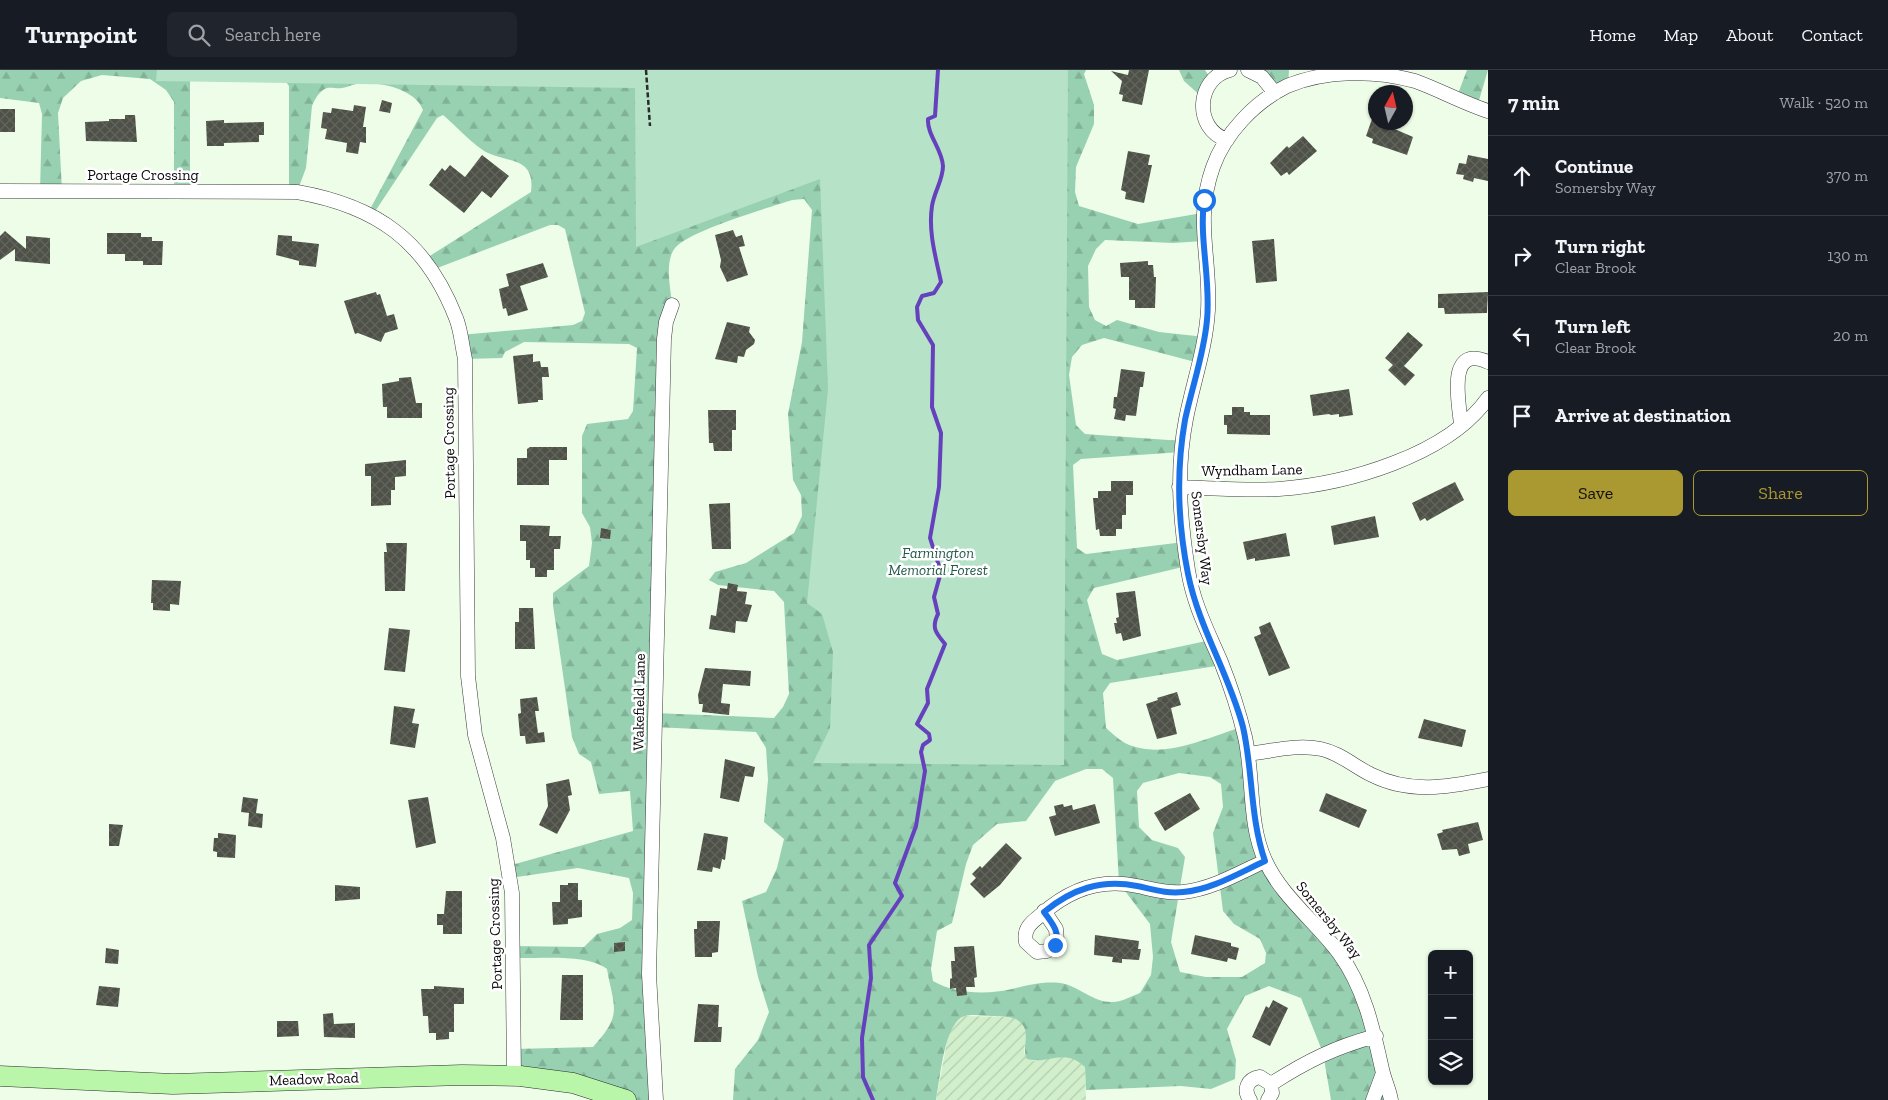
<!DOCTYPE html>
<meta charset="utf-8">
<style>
:root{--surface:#171b24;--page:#20242c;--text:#f1f3f6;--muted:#9ea1a6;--line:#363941;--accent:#aa9831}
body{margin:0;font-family:"Zilla Slab",serif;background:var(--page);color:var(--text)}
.controls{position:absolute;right:15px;bottom:15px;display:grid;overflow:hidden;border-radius:8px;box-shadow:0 1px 4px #0004}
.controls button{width:45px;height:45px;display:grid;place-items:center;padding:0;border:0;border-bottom:1px solid var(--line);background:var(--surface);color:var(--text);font:25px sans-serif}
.compass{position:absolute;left:1368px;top:15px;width:45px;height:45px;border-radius:50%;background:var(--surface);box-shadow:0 1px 4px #0004;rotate:8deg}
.stop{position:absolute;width:15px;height:15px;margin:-11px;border:4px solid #1a73e8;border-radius:50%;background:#fff}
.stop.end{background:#1a73e8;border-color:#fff;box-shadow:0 1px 5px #0008}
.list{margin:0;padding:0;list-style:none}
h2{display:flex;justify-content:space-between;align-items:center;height:65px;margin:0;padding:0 20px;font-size:21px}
h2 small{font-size:16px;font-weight:400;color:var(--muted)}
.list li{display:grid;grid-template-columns:32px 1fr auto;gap:15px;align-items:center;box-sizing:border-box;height:80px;padding:0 20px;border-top:1px solid var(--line)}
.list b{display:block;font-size:19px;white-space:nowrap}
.list p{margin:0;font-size:16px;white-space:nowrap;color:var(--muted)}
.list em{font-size:16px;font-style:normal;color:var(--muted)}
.actions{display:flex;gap:10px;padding:15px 20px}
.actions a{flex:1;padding:11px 0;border:1px solid var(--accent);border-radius:8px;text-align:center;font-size:18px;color:var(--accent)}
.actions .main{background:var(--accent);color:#111}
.icon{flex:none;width:28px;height:28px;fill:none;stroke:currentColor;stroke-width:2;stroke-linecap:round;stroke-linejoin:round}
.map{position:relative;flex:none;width:1488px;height:1030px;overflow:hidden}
header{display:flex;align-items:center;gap:30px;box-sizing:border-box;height:70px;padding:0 25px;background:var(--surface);border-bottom:1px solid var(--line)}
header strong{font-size:24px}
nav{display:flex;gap:28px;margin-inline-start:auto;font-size:18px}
.search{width:350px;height:45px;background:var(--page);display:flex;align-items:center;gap:12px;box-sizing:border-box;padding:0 18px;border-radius:8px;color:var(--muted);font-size:19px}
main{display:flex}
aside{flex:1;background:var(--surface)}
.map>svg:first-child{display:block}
.farmland{fill:url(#farmland-furrows)}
.forest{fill:url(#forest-firs);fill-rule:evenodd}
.park{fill:#b6e2c7}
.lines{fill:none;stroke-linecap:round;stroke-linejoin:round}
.stream{stroke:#6641be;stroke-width:4}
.building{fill:url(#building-cross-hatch)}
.street-casing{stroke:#3c3c3c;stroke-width:15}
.secondary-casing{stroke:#2b2b2b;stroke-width:21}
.path{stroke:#2b2b2b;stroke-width:2.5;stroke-dasharray:5 2.5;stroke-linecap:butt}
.street{stroke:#fff;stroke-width:14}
.secondary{stroke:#baf6aa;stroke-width:20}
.route{stroke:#1a73e8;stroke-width:6}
.labels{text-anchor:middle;stroke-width:5;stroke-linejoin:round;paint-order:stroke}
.street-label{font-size:15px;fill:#090909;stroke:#fff}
.park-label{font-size:15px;font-style:italic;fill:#225948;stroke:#fff}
</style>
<header>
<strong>Turnpoint</strong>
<div class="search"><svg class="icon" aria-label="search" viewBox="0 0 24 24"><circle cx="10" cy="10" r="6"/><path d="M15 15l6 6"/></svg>Search here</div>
<nav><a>Home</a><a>Map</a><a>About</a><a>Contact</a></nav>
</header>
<main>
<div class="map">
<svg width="1488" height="1030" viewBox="0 0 1488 1030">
<defs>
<pattern id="farmland-furrows" width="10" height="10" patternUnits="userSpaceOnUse" patternTransform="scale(1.25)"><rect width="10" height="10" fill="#d2efcc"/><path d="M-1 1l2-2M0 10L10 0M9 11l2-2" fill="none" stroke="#b3ccae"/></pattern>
<pattern id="forest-firs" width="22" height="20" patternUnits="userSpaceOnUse" patternTransform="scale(1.25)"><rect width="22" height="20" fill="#97d1b1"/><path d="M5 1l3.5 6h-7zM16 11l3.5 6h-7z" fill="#81b297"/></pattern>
<pattern id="building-cross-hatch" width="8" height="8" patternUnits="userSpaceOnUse" patternTransform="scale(1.25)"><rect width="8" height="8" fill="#4e5147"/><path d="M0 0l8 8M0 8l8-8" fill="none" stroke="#63655d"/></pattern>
</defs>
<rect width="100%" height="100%" fill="#eefde8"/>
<path class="farmland" d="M964,946L1013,947L1022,953L1026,963L1024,983L1033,991L1063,986L1077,990L1085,997L1086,1030H936L948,966L953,954Z"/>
<path class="forest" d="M0,0H1086L1084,4L1094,35V54L1076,97L1075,122L1079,136L1138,154L1202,143L1204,171L1173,173L1105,170L1096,179L1088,196L1089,237L1095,250L1106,256L1117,250L1159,262L1205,267L1199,293L1104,268L1082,275L1072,287L1069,305L1076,355L1085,364L1182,371L1181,382L1081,389L1073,395L1077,478L1086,484L1184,472L1187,496L1094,518L1087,530L1102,584L1117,590L1211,570L1222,595L1110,613L1103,623L1106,658C1112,663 1118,669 1125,673C1162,691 1206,668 1242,657L1265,791L1353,904L1391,1030H1331L1323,983L1301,928L1269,916L1245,926L1227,959L1236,990L1235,1009L1211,1019L1181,1016L1086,1020L1085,997C1063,977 1050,995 1027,989C1021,978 1031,963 1021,953C1014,945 1002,947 992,946C984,946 973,944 965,946C944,951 940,1011 936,1030H733L735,999L758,970L769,942L758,907L742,831L766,822L777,798L784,769L764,752L768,710L766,678L756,662L655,657L656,1030H626L514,1006V979L593,977C623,944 614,939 607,899C587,883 538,889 513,888V876L584,877L597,864L620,858L632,850L633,823L629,808L578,798L510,808L508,796L633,761L630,721L599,724L591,692L579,684L572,667L553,535V523L589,496L592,473L590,457L582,443V366L587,354L628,349L633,341L637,278L629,274L524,272L505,282L502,288L465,289L460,265L573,255L582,251L585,243L565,159L558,155H550L432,200L425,189L531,122C535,88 511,93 488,83C475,77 455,55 443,45L437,48L372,146L368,143L423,40C415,20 385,13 365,13C358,12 350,17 342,18C337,19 331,17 327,18C319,21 315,29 312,36L306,98L297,122H289V16L283,8L190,10V122H174V32L166,20L150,9L102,5L81,11L63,28L58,43L62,121H40L42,44L39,33L0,28ZM804,129L812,140L802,272L788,344L793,410L801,425L802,446L794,463L746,493L715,502L709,510L718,515L774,521L784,532L789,624L783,637L774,648L655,643L672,235C671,220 664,192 675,178C688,161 768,138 792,130ZM1086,699H1102L1113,708L1119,813L1150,854L1153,887L1151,905L1140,923C1132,926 1120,933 1111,932C1094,932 1080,918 1065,914C1048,910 1028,915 1012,919C987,925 955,924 933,911L931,899L937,861L952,853L966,794L973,775L997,754L1026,751L1055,711ZM1179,703L1210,707L1221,714L1223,737L1213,763L1223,841L1234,854L1260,869L1266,883L1265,893L1242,907H1206L1180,902L1171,872L1185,787L1178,778L1152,770L1139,757L1137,721L1143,713Z
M1179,0H1205L1212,11L1203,28L1184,11Z
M1262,0H1289L1288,15L1275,23Z
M1467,0H1488L1477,37L1456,29Z"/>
<path class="park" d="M157,0H1068L1064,695L813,693L830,658L833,582L822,544L807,533L828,319L820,109L636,177L635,18L156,11Z"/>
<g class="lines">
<path class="stream" d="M873,1030L863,1007L862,968L871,908L869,875L902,826L895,813L916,756L925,701L921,682L923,675L930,670L929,664L917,654L928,633L927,619L945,574C936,563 931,558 938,544L934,527L941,502L930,468L939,417L941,363L932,337L933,275L918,250L917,237L922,226L934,223L941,212C936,188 928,162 932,136C934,122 943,110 943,96C942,79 927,65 928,49L935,46L938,0"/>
</g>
<path class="building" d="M1129,0H1149L1142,35L1122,31L1123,25L1119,24L1122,11L1111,1L1128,5Z
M382,30L392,33L390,43L379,41Z
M354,35L366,37L363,57H366V73L360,72L358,84L346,82L347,73L325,69L327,59L321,58L323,42L331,43L332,38L353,41Z
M0,39H15V62H0Z
M125,45H135L137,72L86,71L85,52L109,51V49H125Z
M1372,49L1413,67L1407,85L1372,73L1373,69L1366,66Z
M224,50V53L264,52V65H259V72L224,73V76H207L206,51Z
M1303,66L1317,81L1289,105L1287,102L1281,106L1270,93L1287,76L1289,78Z
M1128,81L1150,85L1148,95H1152L1144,133L1125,129L1126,122L1121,120Z
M482,85L509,106L491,128L482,121L464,143L429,115L442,98L445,101L450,95L465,107Z
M1468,85L1488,89V111L1474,108L1473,112L1463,109L1464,105L1456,104L1459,93L1466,94Z
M733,160L736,167L742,165L745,176L739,177L748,205L727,212L720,197L721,190L715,165Z
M5,161L26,179V166L50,168V194L15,191V179L0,190V166Z
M107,163H141V167H152V171H163L162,195H143V191H125V184H107Z
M278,165L292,166V171L319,174L316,197L299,195V191L276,185Z
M1274,169L1277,211L1256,213L1252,171Z
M1148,191V195H1153L1154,207H1156L1155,238H1135V230H1129V207H1121L1120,193Z
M543,193L548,207L520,216L528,240L508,246L506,238L503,239L499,219L509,216L506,204Z
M376,222L377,225L380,224L387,246L394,244L398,259L385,263L381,272L358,263L355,264L344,231Z
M1488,222L1487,243L1445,244L1444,238H1438V224Z
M727,252L750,257L749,262L755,270L754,274L746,280L744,287L738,286L737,293L715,289Z
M1408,262L1423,275L1404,296L1415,305L1405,316L1388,300L1393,295L1385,288Z
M533,284V292L540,291L541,297H548L549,307H542L543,330H538V332L518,334L513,286Z
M1121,299L1145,302L1143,317H1140L1136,346L1126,345L1125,351L1114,349L1116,339L1113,338L1114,327H1117Z
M411,307L416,333H422V348H387V337H383L382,314L399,311V308Z
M1349,319L1353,345L1339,347V344L1331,345L1329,344L1313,346L1310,325Z
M1232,337H1244V342H1250V345H1270V365L1227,364V355H1224V345H1232Z
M708,340H736V360H732V381H714L713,373H709Z
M530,377H567V390H549V415H517V388H527V379Z
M406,390V406L395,407V420H391V435L371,436V406H365V394Z
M1111,411H1133V425H1126V445H1122V459H1116V466H1100L1099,459L1096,460L1093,428H1098V421H1111Z
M1455,412L1464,430L1427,451L1425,448L1420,451L1412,433Z
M730,433L731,479H712L709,434Z
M1375,446L1379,467L1334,475L1331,456Z
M520,455L550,456L549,466H561L560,479H554V500H547V507H535V498H530V490H526V471H520Z
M601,458L611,460L610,469L600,468Z
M1286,463L1290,486L1255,491V488L1247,490L1243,472Z
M386,473H407L405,521H385L384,482H387Z
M152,510L181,511L179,535L170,534V541L153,540V533H151Z
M728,513L738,515L737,521L747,522L745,534L752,535L747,552L736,551L735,563L709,559L711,545L716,546L720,518L727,519Z
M1135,521L1141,566L1123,571L1121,563L1116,564L1114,553H1117L1116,548L1119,547L1116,523Z
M519,538H533L535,579H515V552H519Z
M1270,552L1290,598L1269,606L1254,567L1261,564L1259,557Z
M389,558L410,560L405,602L384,600Z
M705,598L751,601L750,616L723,614L721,633L730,634L729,645L702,642L703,634H699L698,625Z
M1177,622L1181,635L1171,638L1177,664L1157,669L1146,634L1158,630L1157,628Z
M537,627L539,641H535L538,663L544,662L545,672L526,674L525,666H520L518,644L521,643L520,629Z
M394,636L415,639L412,653L419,654L415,678L390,674Z
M1424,649L1466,660L1462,677L1418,668Z
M725,689L755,697L753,707L745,706L739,732L720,728Z
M569,709L572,725L568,726L570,740L557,764L539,755L548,736L546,714Z
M1190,723L1200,739L1165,761L1154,743Z
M1326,723L1367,740L1359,758L1319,741Z
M243,727L258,729L256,743L263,744L262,758L248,756L249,743L241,742Z
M428,727L436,773L416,778L408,730Z
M1063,734L1064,737L1072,735L1073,740L1095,734L1100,753L1055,766L1049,747L1056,745L1054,736Z
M1478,752L1483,770L1468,774L1470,783L1459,786L1457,779L1442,780L1437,764L1443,762L1442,760Z
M109,754L123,755L119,776H109Z
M218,763L236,765L235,788L217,787V782L213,781L214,768H218Z
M704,763L728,767L725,790L722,789L720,799L713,797L712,802L697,800Z
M1006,773L1022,788L1000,815L984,828L970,814L976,808L972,804L980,796L982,798Z
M568,813H578V830H582V847L568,849V854L553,855L552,832H560V815H568Z
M335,815L360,817V829L335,831Z
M446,821H462V864H443V855H437V844H444Z
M697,851H720L718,882L712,883V887H695L694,859H697Z
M1095,865L1139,871L1138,879H1141L1139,890L1122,889V893L1112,892L1113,887L1094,885Z
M1195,865L1231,873V876L1239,878L1236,890L1228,888L1227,892L1191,884Z
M625,872V881L614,882V873Z
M974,876L977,907L974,908L975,917H966L967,925L957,926L956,918L950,919V909L952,908L951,891H955L954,877Z
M106,878L119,880L118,894L105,893Z
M562,905H583V950H560Z
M99,916L120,918L118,937L96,935Z
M434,916L464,918V934H454V962H449V969L436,970V963H429L428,946H423L421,919H434Z
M1273,930L1288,938L1270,976L1252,967L1266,936L1269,938Z
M698,934L719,935L718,957H722L721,972H694Z
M333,943L334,954L355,953V968L324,967L323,944Z
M277,951H298L299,966L277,967Z"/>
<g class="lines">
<defs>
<path id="street" d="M1248,0L1262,7L1275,23
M1227,70C1193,59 1196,8 1230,0
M0,121L297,122C377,136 426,171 456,248C461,260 462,276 465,289L468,606L475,665L503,768L512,823L514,1006
M1461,354C1459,334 1446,273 1488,292
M1179,417C1212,418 1246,421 1279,419C1346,414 1447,386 1488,328
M1249,684C1272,681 1297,674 1321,679C1340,683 1355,697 1372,705C1410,724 1448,717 1488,709
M1044,841L1056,859L1057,871L1047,881L1037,882L1026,872C1023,858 1032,852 1042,844C1069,820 1101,808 1137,816C1152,819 1167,824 1183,822C1212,819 1239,803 1265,791
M1271,1014C1307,991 1335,977 1376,966
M656,1030L649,904L664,269L666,252L672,235
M1250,1030C1243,1020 1247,1009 1260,1007L1271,1014L1272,1023L1268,1030
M1373,1030L1383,1003
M1391,1030C1389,1019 1384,1009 1382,999C1373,958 1364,917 1339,883C1316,852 1281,826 1265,790C1248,753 1254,707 1245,667C1239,642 1231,617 1221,592C1208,562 1193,533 1188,500C1180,449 1176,400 1186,349C1193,313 1206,277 1208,240C1211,188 1194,150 1213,97C1225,63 1255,32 1287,16C1326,0 1374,0 1415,11C1440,20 1463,33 1488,41"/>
<path id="secondary" d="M0,1006L173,1014L462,1005L520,1006L573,1013L626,1030"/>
</defs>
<use href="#street" class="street-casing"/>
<use href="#secondary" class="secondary-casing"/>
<path class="path" d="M646,0L650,56"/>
<use href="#street" class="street"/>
<use href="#secondary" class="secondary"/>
</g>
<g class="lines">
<path class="route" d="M1055,875C1061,862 1051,852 1044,842C1072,819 1101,809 1137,816C1152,819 1167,824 1183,822C1211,820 1239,803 1265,791C1250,748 1253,701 1243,657C1229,604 1199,558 1188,504C1178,454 1176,401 1185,350C1192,317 1204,284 1207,250C1211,210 1199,170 1204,130"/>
</g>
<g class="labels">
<g class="street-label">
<text x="143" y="110">Portage Crossing</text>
<text transform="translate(449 373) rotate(-91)" y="5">Portage Crossing</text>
<text transform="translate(1252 400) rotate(-1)" y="5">Wyndham Lane</text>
<text transform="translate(1202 468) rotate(83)" y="5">Somersby Way</text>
<text transform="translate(639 632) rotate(-89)" y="5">Wakefield Lane</text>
<text transform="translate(1329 850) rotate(51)" y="5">Somersby Way</text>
<text transform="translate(495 864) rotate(-92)" y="5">Portage Crossing</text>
<text transform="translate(314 1009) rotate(-2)" y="5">Meadow Road</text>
</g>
<g class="park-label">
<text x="938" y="488">Farmington<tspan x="938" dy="17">Memorial Forest</tspan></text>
</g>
</g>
</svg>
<div class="controls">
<button>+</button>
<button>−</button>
<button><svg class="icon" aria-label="layers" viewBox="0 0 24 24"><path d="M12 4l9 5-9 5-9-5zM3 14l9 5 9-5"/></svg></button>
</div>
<svg class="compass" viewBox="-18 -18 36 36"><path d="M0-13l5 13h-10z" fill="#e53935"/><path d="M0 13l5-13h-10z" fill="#9ea1a6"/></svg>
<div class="stop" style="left:1204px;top:130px"></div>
<div class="stop end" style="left:1055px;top:875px"></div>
</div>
<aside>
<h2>7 min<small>Walk · 520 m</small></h2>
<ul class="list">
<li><svg class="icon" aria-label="ahead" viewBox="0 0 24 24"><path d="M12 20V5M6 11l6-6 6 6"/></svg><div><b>Continue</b><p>Somersby Way</p></div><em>370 m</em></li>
<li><svg class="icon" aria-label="right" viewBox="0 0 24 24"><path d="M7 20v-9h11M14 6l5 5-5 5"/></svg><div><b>Turn right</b><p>Clear Brook</p></div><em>130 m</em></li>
<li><svg class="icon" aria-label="left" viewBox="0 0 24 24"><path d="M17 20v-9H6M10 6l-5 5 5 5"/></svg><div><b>Turn left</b><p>Clear Brook</p></div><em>20 m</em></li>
<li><svg class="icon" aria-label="arrive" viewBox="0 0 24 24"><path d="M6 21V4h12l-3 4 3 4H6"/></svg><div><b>Arrive at destination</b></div></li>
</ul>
<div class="actions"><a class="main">Save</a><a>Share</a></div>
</aside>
</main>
